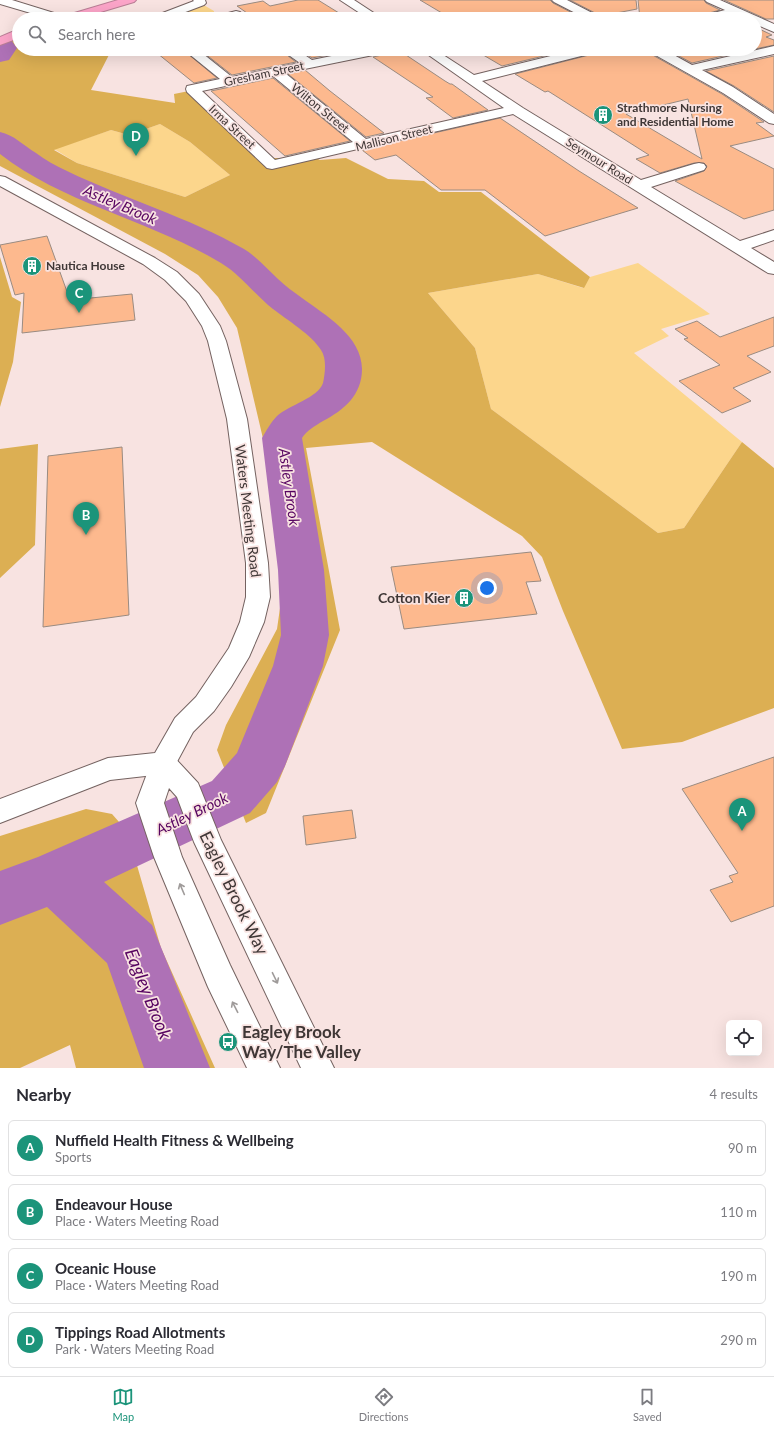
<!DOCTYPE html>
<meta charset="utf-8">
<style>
:root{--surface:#fff;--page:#f7f7f7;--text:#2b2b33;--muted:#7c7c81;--line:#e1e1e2;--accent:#1b947a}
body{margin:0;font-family:Lato,sans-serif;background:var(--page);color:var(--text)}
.controls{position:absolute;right:12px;bottom:12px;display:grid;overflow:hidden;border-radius:6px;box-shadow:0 4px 16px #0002}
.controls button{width:36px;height:36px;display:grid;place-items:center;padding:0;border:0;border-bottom:1px solid var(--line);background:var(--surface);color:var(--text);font:20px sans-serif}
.you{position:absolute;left:487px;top:588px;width:14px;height:14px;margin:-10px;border:3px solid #fff;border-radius:50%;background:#1a73e8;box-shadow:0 0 0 6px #1a73e833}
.badge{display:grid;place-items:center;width:26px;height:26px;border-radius:50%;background:var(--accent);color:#fff;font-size:13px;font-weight:700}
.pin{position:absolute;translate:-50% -33px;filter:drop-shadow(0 1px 2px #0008)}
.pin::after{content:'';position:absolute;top:21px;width:14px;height:12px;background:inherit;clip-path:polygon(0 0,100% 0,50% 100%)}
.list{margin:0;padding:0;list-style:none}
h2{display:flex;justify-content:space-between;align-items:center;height:52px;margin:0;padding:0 16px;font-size:17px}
h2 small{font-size:13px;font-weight:400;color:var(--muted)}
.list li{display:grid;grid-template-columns:26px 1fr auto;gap:12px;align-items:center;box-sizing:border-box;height:56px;margin:0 8px 8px;padding:0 8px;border:1px solid var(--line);border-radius:6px}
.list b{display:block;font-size:15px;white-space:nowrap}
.list p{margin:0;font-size:13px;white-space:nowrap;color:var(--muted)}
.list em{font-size:13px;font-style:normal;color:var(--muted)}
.icon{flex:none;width:22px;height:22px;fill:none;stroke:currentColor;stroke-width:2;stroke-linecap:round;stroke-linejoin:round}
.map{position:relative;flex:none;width:774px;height:1068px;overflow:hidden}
.search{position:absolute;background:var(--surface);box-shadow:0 4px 16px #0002;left:12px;right:12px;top:12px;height:44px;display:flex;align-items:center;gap:10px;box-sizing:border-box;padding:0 14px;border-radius:22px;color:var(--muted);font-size:15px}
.sheet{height:308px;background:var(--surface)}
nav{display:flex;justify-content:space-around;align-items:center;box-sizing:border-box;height:56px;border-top:1px solid var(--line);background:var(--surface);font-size:11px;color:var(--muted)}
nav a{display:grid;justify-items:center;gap:2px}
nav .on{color:var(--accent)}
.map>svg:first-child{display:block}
.green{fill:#fcd68c}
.forest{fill:#dcaf53;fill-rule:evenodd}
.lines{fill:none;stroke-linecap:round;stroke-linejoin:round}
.river{fill:#ae71b6;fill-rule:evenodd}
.building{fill:#fdb98e;stroke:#9a8b81;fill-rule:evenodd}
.street-casing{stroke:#746260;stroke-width:2}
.secondary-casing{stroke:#746260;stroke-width:2}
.highway-casing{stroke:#b97e95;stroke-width:2}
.street{fill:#fff;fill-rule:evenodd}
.secondary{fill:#fff;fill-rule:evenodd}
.highway{fill:#fba4c8;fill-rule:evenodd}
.oneway{stroke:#9f9b9a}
.labels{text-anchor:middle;stroke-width:3.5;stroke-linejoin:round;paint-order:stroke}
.far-street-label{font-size:12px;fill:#3f3736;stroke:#f8e3e1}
.far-poi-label{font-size:12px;font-weight:bold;fill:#3f3736;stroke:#f8e3e1;text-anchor:start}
.street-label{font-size:14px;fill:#3f3736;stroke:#f8e3e1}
.poi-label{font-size:14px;font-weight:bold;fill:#3f3736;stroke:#f8e3e1;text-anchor:end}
.water-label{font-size:15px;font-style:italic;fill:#560360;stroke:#f8e3e1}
.near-street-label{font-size:17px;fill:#3f3736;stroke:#f8e3e1}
.near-poi-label{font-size:17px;font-weight:bold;fill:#3f3736;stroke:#f8e3e1;text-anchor:start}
.near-water-label{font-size:18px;font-style:italic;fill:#560360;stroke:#f8e3e1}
</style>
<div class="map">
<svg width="774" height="1068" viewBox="0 0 774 1068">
<rect width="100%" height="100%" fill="#f8e3e1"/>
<path class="green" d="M202,4L214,11V15L205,19H162Z
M160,124L190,142L230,175L185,197L77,163L54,149L111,130L129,135Z
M638,263L710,314L661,329L669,336L634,353L742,442L684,528L658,533L491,409L475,348L428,293L538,274L583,288L590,277Z"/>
<path class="forest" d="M19,39V49H112L91,90L175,103L174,94L199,89L271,158H286L307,154L320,160L346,158L388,179L424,181L439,192H481L590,277L584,288L538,274L428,293L475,348L491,409L658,533L684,528L742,442L774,468V708L682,742L622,749L563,611L542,557L522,536L372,442L306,448L340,630L266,813L246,823L217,750L226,725L277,629L283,587L280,511L237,328L218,297L198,275L165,254L0,166V45ZM160,124L190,142L230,175L185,197L77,163L54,150L111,130L129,135Z
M0,257L12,297L21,302L13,362L0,407Z
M38,444L35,545L0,578V449Z
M86,809L112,814L127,831L161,948L215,1068H76L70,1045L20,1068H0V836Z"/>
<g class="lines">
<path class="river" d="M0,38L11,40L17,48L9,60L0,62Z
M0,132C14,135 23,145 36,153C45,160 56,166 67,171C125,199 188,217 244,249C257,257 267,269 278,279C285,286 294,292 302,298C325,315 362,336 362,369C362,395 344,410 323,421C315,426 307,430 302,438L324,570L329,635L323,666L285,766L277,782L250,813L104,882L152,925L210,1068H144L107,963L47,907L0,925V871L38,857L212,781L237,753L273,666L281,635L278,570L262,438C266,431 271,422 277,416C289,405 318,398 323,383C325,373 327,359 321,350C312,335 287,320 273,309C255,295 241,275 221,263C150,220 66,205 0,154Z"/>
</g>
<path class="building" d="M298,0H318L339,13L340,19H250L245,14L247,13L237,6L263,1L270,6Z
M420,0H550L553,3L584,19H452Z
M570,0H636L637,9L601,16Z
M638,0H704L706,3L720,10L698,16L694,19H640Z
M724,0H774V19H766Z
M755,27L772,35L766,37L774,40V45L755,49Z
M152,49H182L217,78L194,83Z
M199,49H279L296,62L232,75Z
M299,49H343L344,52L312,58Z
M473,49H573L502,66Z
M600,49H647L649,53L722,94L764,122L756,123L774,136L730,146L774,169V210L744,219L675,181L704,171L707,166L704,163H694L660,173L636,159L649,155L548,91L545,92L515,74L597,53ZM688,99L702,159L626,114Z
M666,49H754L692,63Z
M400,51L445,81L450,84H452L488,110L453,118L426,98L433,97L373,57Z
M774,56V112L734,86L706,71Z
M305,70L330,91L384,133L366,137L288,74Z
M273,78L350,141L285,156L211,91Z
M500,118L579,171L638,208L545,236L485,190H441L396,155L375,160L362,150H366L372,147Z
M47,236L70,300L132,294L135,320L22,333L24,293L15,295L0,245Z
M774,317V346L747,356L771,372L733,388L751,401L722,413L679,381L720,365L684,339L688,338L675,329L697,321L720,337Z
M122,447L129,615L43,627L48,456Z
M531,552L541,581L526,582L537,614L404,629L391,567Z
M774,757V906L731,922L710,890L733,882L729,876L738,873L682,789Z
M352,810L356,838L306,845L303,816Z"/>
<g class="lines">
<defs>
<path id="street" d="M0,0H12L67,17L69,19H51L0,4Z
M193,0H205L206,3L204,5L167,19H150L152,17L194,1Z
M340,0H354L383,19H369Z
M552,0H567L600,17L602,19H587L554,2Z
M705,0H720L774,24V32L755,24V19H744L735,15L717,19H696L698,17L725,10L707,2Z
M236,11L240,12L249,19H211L213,17Z
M774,46V54L702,70L733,87L774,114V124L769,123L723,93L650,52L648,49H663L692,65Z
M183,49H197L232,77L300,63L280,49H296L312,60L366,49H389L387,52L383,53L285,73L366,139L504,108L420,49H434L474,75L579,49H599L597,52L482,81L523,108L641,180L694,164L699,163L704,164L706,167L704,170L651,187L740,241L774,230V240L751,248L774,262V274L768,273L513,114L371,146L365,149L362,148L272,169L267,168L187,92L186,89L187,86L220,79ZM273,76L353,142L275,160L202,91Z
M163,752L172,755L198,783L221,840L334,1068H301L194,842L177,797L169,788L164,803L182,857L230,965L280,1068H247L208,987L154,857L136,803L154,755Z"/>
<path id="secondary" d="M0,176L5,177L155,258L177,272L199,294L220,326L226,341L247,419L268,563L270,597L264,622L249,657L231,687L214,711L193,732L172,771L163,774L110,780L0,823V799L108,758L155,753L175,718L196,697L229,648L240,622L246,597V563L227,419L208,341L202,326L186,301L165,280L143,264L0,186Z"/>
<path id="highway" d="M118,0H136L134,2L77,19H59L61,17Z
M19,29V38L0,45V37Z"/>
</defs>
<use href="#street" class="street-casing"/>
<use href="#secondary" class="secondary-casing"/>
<use href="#highway" class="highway-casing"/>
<use href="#street" class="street"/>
<use href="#secondary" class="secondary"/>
<use href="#highway" class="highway"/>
</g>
<defs><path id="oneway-shaft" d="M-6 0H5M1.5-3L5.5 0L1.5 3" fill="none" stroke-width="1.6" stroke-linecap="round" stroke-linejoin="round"/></defs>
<g class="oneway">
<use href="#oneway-shaft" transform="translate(182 889) rotate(-113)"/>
<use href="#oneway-shaft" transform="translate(275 978) rotate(64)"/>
<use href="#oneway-shaft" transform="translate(235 1007) rotate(-117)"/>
</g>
<defs>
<symbol id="building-disc" viewBox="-11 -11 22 22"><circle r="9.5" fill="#1b947a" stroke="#f8e3e1"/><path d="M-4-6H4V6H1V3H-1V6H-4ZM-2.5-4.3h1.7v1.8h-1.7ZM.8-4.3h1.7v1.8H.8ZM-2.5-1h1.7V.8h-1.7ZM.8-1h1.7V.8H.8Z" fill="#fff"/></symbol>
<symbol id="bus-disc" viewBox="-11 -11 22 22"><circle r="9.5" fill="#1b947a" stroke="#f8e3e1"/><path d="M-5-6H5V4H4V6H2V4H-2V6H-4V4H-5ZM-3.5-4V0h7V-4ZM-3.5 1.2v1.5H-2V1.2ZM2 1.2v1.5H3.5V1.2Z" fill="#fff"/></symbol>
</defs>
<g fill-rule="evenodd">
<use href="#building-disc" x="592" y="104" width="22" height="22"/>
<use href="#building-disc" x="21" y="255" width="22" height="22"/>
<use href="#building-disc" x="453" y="587" width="22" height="22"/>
<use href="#bus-disc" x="217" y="1031" width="22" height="22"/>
</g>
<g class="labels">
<g class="far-street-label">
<text transform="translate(264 74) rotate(-12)" y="4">Gresham Street</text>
<text transform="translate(320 108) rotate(39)" y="4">Wilton Street</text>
<text transform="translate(232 127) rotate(43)" y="4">Irma Street</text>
<text transform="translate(394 138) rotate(-14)" y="4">Mallison Street</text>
<text transform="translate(599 161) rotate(32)" y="4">Seymour Road</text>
</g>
<g class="far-poi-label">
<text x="617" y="112">Strathmore Nursing<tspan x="617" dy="14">and Residential Home</tspan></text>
<text x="46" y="270">Nautica House</text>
</g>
<g class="street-label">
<text transform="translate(248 511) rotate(83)" y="5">Waters Meeting Road</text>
</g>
<g class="poi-label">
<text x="450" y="603">Cotton Kier</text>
</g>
<g class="water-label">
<text transform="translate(120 205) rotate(23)" y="5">Astley Brook</text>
<text transform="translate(289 487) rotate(82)" y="5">Astley Brook</text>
<text transform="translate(192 814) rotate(-26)" y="5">Astley Brook</text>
</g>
<g class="near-street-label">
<text transform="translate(234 893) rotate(64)" y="6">Eagley Brook Way</text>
</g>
<g class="near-poi-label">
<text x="242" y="1038">Eagley Brook<tspan x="242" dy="20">Way/The Valley</tspan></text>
</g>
<g class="near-water-label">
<text transform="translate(148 994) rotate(68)" y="6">Eagley Brook</text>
</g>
</g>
</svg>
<div class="controls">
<button><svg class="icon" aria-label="locate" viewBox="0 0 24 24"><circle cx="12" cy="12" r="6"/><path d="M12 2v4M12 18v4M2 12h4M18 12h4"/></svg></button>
</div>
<div class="you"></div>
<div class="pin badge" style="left:742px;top:831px">A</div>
<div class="pin badge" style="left:86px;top:535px">B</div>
<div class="pin badge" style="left:79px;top:313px">C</div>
<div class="pin badge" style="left:136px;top:156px">D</div>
<div class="search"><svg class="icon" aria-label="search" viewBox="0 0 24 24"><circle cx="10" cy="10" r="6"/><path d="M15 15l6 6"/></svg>Search here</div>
</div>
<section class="sheet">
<h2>Nearby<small>4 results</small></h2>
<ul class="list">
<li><span class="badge">A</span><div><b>Nuffield Health Fitness &amp; Wellbeing</b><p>Sports</p></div><em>90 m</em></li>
<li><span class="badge">B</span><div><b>Endeavour House</b><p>Place · Waters Meeting Road</p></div><em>110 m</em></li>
<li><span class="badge">C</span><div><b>Oceanic House</b><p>Place · Waters Meeting Road</p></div><em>190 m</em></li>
<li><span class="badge">D</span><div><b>Tippings Road Allotments</b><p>Park · Waters Meeting Road</p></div><em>290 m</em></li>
</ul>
</section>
<nav>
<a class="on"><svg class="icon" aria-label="map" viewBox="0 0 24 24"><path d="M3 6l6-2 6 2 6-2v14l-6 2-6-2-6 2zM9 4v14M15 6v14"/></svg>Map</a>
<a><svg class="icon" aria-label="directions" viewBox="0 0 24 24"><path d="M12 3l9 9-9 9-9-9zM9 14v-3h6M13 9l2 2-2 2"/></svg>Directions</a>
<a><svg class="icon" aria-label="saved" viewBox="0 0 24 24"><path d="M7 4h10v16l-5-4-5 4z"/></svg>Saved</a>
</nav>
